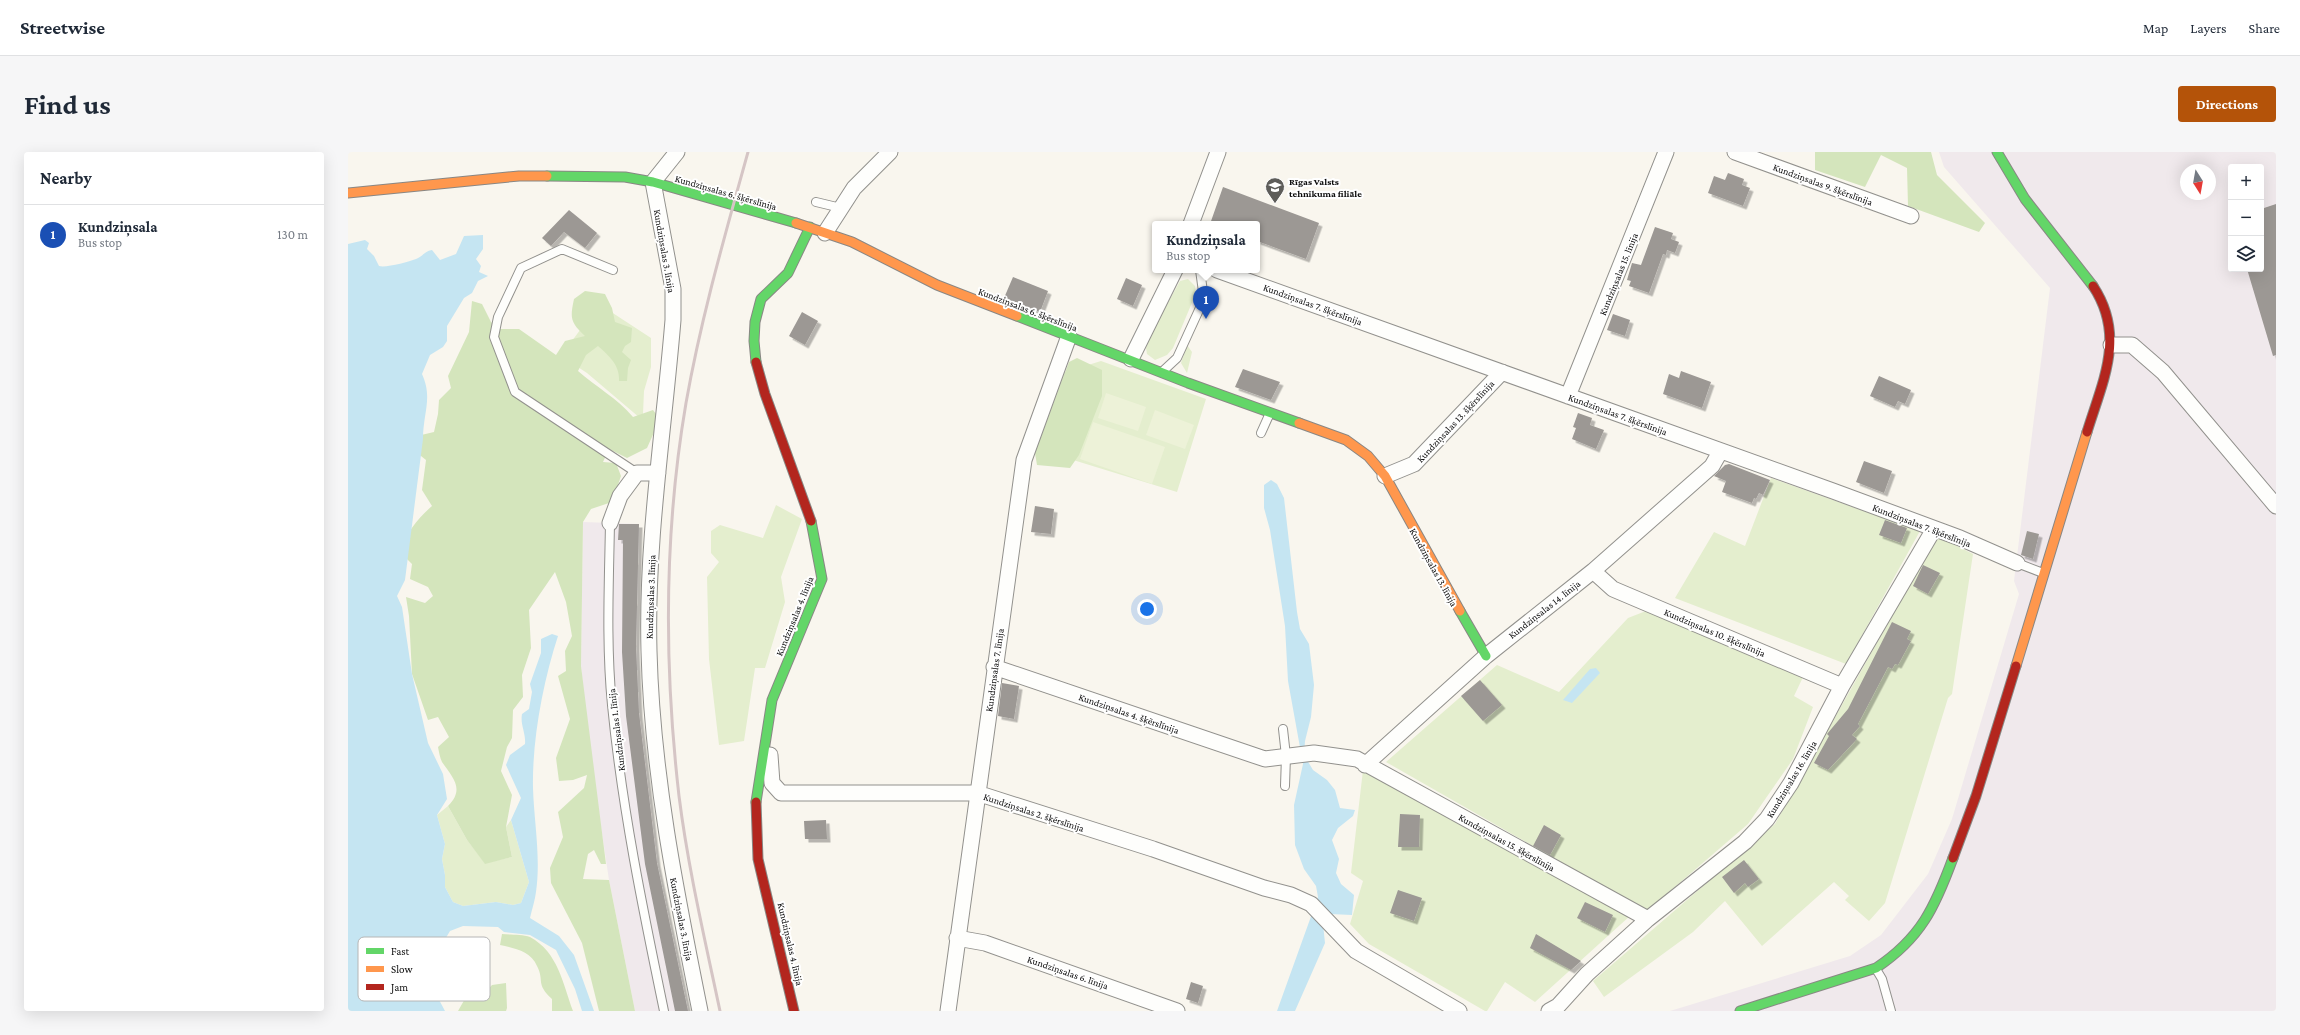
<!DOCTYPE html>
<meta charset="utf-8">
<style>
:root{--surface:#fff;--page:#f6f6f7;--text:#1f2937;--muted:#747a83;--line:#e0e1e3;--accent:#b45309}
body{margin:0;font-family:"Crimson Pro",serif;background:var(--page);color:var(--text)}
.controls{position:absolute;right:12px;top:12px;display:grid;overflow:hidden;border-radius:4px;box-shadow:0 4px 16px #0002}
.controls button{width:36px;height:36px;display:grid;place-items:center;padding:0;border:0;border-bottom:1px solid var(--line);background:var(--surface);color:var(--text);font:20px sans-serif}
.compass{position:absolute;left:1832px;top:12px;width:36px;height:36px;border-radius:50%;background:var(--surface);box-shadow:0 4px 16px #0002;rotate:169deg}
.you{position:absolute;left:799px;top:457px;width:14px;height:14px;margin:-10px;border:3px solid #fff;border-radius:50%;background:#1a73e8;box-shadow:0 0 0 6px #1a73e833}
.badge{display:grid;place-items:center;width:26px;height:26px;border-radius:50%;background:var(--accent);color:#fff;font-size:13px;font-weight:700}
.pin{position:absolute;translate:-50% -33px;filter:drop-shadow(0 1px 2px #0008)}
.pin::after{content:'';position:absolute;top:21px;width:14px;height:12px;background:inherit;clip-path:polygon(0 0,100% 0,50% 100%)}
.popup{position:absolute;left:804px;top:69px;width:108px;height:52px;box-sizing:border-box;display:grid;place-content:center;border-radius:4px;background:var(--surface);filter:drop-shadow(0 1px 3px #0005);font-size:13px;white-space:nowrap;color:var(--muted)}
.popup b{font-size:15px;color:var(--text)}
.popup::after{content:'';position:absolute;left:50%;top:100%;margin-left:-8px;border:8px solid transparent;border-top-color:var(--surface)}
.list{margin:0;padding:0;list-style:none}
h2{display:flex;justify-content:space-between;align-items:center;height:52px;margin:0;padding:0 16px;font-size:17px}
h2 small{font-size:13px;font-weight:400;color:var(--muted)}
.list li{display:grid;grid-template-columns:26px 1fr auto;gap:12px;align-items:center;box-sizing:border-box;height:60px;padding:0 16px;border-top:1px solid var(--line)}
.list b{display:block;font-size:15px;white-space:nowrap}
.list p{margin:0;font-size:13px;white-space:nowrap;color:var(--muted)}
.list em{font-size:13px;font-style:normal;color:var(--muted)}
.icon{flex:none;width:22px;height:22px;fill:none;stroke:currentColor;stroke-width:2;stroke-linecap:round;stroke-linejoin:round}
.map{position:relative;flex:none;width:1928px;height:859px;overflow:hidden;border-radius:4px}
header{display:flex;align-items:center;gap:24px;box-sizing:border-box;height:56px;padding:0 20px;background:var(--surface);border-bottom:1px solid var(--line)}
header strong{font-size:19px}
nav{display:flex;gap:22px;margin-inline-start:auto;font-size:14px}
.intro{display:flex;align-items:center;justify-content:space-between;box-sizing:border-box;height:96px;padding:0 24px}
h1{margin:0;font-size:28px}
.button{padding:10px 18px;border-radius:4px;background:var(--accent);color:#fff;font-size:14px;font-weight:700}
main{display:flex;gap:24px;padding:0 24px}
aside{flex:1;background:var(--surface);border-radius:4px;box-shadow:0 4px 16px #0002}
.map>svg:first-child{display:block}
.industrial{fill:#f0e9ec;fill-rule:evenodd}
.green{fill:#e4eece}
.forest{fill:#d4e5bc}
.pitch{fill:#edf2d8}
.water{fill:#c5e5f2}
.building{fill:#9c9894;filter:url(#shadow)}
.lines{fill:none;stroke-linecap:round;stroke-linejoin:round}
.lane-casing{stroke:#92918d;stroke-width:10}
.street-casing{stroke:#92918d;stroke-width:17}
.fast-casing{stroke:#898784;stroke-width:11}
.slow-casing{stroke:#898784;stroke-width:11}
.jam-casing{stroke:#898784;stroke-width:11}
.lane{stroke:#fefefc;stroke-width:8}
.street{stroke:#fefefc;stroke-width:15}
.fast{stroke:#63d668;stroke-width:9}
.slow{stroke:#ff974d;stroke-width:9}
.jam{stroke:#b3261e;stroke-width:9}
.rail{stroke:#d5c5c5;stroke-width:3}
.labels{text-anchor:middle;stroke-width:4;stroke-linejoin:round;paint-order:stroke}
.poi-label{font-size:10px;font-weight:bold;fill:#0b0b0b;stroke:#fff;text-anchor:start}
.street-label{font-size:10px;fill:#0b0b0b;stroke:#fff}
.key{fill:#fff;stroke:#b6b6b6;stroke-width:1}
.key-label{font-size:11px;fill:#0b0b0b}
</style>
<header>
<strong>Streetwise</strong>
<nav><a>Map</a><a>Layers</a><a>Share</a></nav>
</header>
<div class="intro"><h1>Find us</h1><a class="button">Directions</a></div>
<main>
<aside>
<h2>Nearby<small></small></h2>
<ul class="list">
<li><span class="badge" style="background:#1a4fb4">1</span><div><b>Kundziņsala</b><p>Bus stop</p></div><em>130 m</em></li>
</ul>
</aside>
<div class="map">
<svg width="1928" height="859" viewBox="0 0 1928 859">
<defs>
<filter id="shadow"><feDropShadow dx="3.5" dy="3.5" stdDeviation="0" flood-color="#0004"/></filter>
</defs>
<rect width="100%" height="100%" fill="#f9f6ee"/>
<path class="industrial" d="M1591,0H1928V859H1322L1502,804L1533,783L1580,722L1604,667L1671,442L1666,429L1702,136L1596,15ZM1883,15H1913V117H1883ZM1838,18H1862V42H1838Z
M235,370L291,372L288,495L291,561L309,711L340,859H287L261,728L240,587L233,514Z"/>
<path class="green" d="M840,127L847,134L848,141L825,196L819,203L807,208L799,202L798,196L801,185L832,129Z
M251,152L303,186V215L296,239L295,262L292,266L239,221L213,204Z
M839,193L844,200L839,221L833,211Z
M753,209L858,247L829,340L683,295L711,222Z
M1423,326L1572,379L1498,512L1327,446L1366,380L1397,394Z
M428,353L454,367L433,425L437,450L417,516H407L396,589L371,593L361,507L359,425L371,410L363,401V379L372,373L415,386Z
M1589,384L1625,402L1604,542L1600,546L1537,751L1521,769L1497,748L1501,744L1486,730L1414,794L1377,749L1345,780L1256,845L1245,829L1427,672Z
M1303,457L1456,523L1446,544L1465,555L1445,607L1400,672L1299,759L1038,610L1149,513L1211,540L1280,466Z
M1015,618L1283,763L1187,850L1157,830L1139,859H1137L1021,792L1002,772L1015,729L1003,721Z
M100,654L119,688L137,711L164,705L158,675L163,668L181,730L173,751L165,753L148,750L115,754L105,750L97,735V723L94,707L97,692L89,663Z"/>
<path class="forest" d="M1467,0H1583L1589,23L1637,71L1631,80L1560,54L1559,16L1533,3L1517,35L1467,18Z
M237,139L257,142L264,156L267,170L284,176L283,190L277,194L274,200L283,208L280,216L279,229H271C272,213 261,204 250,194L238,203L230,219C248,235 269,246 285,265L305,258L312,267L299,296L279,306L261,297L255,310L268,311L273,324L264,350L243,357L235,370L233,514L258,712H253L246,698L240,702L235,727L261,728L287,859H251L234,791L203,731L202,716L215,685L210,660L236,636L239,623L225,628L211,629L208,606L222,567L210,524L218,519L217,499L224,484L218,450L207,420L181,458L183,496L174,523L175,545L165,558L164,586L159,595L153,619L164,643L158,675L164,705L137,712L119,688L100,654C117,637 105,626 94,610C92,606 91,600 90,595L101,585L90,565L80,568L64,522L61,464L58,445L77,451L85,444L80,435L62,427L64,412L51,399C59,381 69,367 84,354L74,338L78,308L68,300L69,284L86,280L90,262L91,248L103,236L100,224L121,180L124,149L134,152L143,170L151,177H171L208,203L217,189L237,184C222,170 222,166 226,147Z
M729,206L754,218V244L731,303L722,316L689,313L687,301L721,210Z
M154,782C162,783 174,782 182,785C210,800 215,832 225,859H204V847C187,831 197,830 189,814C183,799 165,796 152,793Z
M123,824L136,828L135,843L144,833L158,831L159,856L158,859H110L118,845Z"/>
<path class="pitch" d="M758,241L798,255L790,279L750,266Z
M807,258L846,273L837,297L798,283Z
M745,270L817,295L804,332L732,307Z"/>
<path class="water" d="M135,83V97L128,107L133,114L131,120L140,124L130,129L124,141L116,146L99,174V189L95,195L82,203L74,222C85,246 75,261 75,287L57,428L49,444L54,455L64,522L80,591L95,622L99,647L89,663L97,692L94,707L97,723V735L105,750L115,754L148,750L165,753L173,751L181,730L163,668L173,646L158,613L162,603L177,592C178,581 172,573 174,562L181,557L184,540L182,532L193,501V487L204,482L210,484C195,530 184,588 185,636C186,670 193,705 188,740C187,748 184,757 182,766L211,784L226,803L246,859H234L227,837L208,798L182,783L156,780L150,775L115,774L102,779L96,789L90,815L89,844L97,859H0V92L17,88L21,91L19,97L26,104L31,114C38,116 60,110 68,107C74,105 77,99 84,98L92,108L108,102L116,84Z
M923,328L929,332L936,346L949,460L952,477L961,492L966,533L963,565L957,589L956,603L965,618L979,628L987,638L992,656L1007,658L1005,664L990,676L984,688L991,707L988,721L993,732L1006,743L1004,763L982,762L975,772L977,791L947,859H929L970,745L968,734L956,717L947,693L946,653L955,612L940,529L937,474L922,378L916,356V333Z
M1248,516L1252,521L1224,551L1215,548L1242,517Z"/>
<path class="building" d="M1380,21L1396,27L1394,33L1402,36L1395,54L1360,41L1366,24L1377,28Z
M875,35L971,71L958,107L909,89V72H862Z
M1928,52V203L1925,204L1899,117H1913V57Z
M221,58L249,81L237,96L216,80L203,94L194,86Z
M1307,75L1325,81L1323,87L1331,90L1327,101L1319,98L1318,103L1315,102L1301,141L1281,134L1283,129L1279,128L1284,111L1293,113Z
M665,125L700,139L692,160L656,146Z
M778,126L794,133L785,154L769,147Z
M454,160L470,169L457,193L441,184Z
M1265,162L1282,168L1277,184L1259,178Z
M895,217L932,230L923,248L887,235Z
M1333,219L1363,230L1354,256L1315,242L1321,222L1331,226Z
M1531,224L1563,238L1557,252L1550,249L1547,255L1522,244Z
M1230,261L1244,266L1242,273L1256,278L1248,297L1224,287L1228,276L1225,275Z
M1516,309L1544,319L1536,341L1508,330Z
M1381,312L1422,328L1415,343L1411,341L1408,347L1406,346L1404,351L1374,340L1378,329L1366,324L1377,313Z
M687,354L706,357L703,382L683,380Z
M1537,368L1559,376L1553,391L1531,383Z
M271,372H291L288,495L291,561L309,711L340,859H327L297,712L278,564L274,500L275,388H270Z
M1679,379L1691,382L1685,407L1673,403Z
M1575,413L1592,421L1580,442L1565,434Z
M1544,470L1563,479L1559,487L1563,489L1550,513L1547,512L1544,517L1540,515L1510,572L1512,574L1504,583L1509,587L1480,618L1466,611L1481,584L1479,582L1500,557Z
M1132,528L1154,553L1135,569L1113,544Z
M654,531L671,534L666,567L650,564Z
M1052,662L1072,663L1071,695H1050Z
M478,668L479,687H457L456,669Z
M1196,673L1213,683L1202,703L1185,694Z
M1396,708L1411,727L1400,735L1397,731L1386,741L1374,725Z
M1050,738L1074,746L1066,769L1042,761Z
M1237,750L1265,763L1257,780L1229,766Z
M1188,782L1233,809L1223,818L1182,796Z
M843,830L855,834L850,851L838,847Z"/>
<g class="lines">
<defs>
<path id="lane" d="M468,50L493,56
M265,118L214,97L173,116L150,165L146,185L167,240L289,321
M815,219L829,206L856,147L852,118
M913,281L922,261
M262,371C261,432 258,492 264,553C274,656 295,758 316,859
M1669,411L1695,421
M935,577L938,604L937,634
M1528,817L1534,827L1543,859"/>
<path id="street" d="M329,0L305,30L325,137V168C316,278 298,389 301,499C304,621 328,740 352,859
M1387,0L1563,64
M843,72L870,0
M477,81L506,36L542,0
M869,118L1485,339L1612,386L1669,411
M1763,193H1784L1815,220L1928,354
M783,207L827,118
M1220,244L1318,0
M1037,324L1066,312L1154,220
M262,371L272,344L289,321H310
M1245,419L1265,437L1494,534
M646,515L917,607L966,601L1009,607L1300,767
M422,603L424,631L433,641H629L805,697L916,736L943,743L963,752L1008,799L1111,859
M1017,613L1138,504L1245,419L1364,314L1372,300
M609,786L637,791L829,859
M600,859L676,308L721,184
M1201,859L1210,854L1239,822L1300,767L1397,690L1419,667L1443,631L1494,534L1586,377"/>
<path id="fast" d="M1649,0L1677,47L1745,134
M199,24L277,25L305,30L448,71
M669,164L840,231L951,271
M408,210L406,189L407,170L413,147L440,121L462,75
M1112,459L1138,504
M408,650L424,548L474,427L463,369
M1392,859L1528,816C1573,786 1587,755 1605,706"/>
<path id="slow" d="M0,41L171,24H199
M448,71L504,90L589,133L669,164
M951,271L998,288L1020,304L1037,324L1112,459
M1668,514L1739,280"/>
<path id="jam" d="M408,210L417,242L463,369
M1739,280C1755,228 1778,184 1745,134
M408,650L410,707L446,859
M1605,706L1628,644L1668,514"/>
</defs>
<use href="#lane" class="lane-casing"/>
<use href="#street" class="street-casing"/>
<use href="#fast" class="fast-casing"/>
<use href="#slow" class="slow-casing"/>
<use href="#jam" class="jam-casing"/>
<use href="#lane" class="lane"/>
<use href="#street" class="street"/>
<use href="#fast" class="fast"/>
<use href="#slow" class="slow"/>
<use href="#jam" class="jam"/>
<path class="rail" d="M372,859C357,788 340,716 331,644C316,514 316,380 338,251C353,166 377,83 400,0"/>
</g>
<defs>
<symbol id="university-pin" viewBox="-11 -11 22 30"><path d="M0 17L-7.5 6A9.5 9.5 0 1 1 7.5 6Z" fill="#5e5d5a" stroke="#fff"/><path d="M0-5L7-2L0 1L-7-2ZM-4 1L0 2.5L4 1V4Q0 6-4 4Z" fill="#fff"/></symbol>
</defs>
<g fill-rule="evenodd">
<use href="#university-pin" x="916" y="24" width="22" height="30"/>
</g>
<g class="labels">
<g class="poi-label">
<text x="941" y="33">Rīgas Valsts<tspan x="941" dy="12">tehnikuma filiāle</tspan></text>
</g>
<g class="street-label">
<text transform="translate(1475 32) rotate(20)" y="4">Kundziņsalas 9. šķērslīnija</text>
<text transform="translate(378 40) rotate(16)" y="4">Kundziņsalas 6. šķērslīnija</text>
<text transform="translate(317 99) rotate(80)" y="4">Kundziņsalas 3. līnija</text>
<text transform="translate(1270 122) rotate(-68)" y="4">Kundziņsalas 15. līnija</text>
<text transform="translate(965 152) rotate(20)" y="4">Kundziņsalas 7. šķērslīnija</text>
<text transform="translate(680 157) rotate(21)" y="4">Kundziņsalas 6. šķērslīnija</text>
<text transform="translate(1270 262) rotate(20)" y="4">Kundziņsalas 7. šķērslīnija</text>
<text transform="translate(1107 269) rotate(-47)" y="4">Kundziņsalas 13. šķērslīnija</text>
<text transform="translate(1574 373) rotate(21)" y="4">Kundziņsalas 7. šķērslīnija</text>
<text transform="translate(1086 415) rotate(61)" y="4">Kundziņsalas 13. līnija</text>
<text transform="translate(302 445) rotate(-88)" y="4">Kundziņsalas 3. līnija</text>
<text transform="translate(1196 457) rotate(-38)" y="4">Kundziņsalas 14. līnija</text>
<text transform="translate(446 464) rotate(-68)" y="4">Kundziņsalas 4. līnija</text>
<text transform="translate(1367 480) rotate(23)" y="4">Kundziņsalas 10. šķērslīnija</text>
<text transform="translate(646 518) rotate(-82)" y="4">Kundziņsalas 7. līnija</text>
<text transform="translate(781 561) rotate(19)" y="4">Kundziņsalas 4. šķērslīnija</text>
<text transform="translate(268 578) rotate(-97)" y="4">Kundziņsalas 1. līnija</text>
<text transform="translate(1443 627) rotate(-59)" y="4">Kundziņsalas 16. līnija</text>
<text transform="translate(686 660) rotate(18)" y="4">Kundziņsalas 2. šķērslīnija</text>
<text transform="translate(1159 690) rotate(29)" y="4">Kundziņsalas 15. šķērslīnija</text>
<text transform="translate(334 767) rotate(79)" y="4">Kundziņsalas 3. līnija</text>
<text transform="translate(443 792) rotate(77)" y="4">Kundziņsalas 4. līnija</text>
<text transform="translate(720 820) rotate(19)" y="4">Kundziņsalas 6. līnija</text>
</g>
</g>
<rect x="10" y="785" width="132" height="64" rx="6" class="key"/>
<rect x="18" y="796" width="18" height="6" fill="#63d668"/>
<rect x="18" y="814" width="18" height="6" fill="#ff974d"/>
<rect x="18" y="832" width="18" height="6" fill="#b3261e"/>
<g class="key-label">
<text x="43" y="803">Fast</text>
<text x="43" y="821">Slow</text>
<text x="43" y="839">Jam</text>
</g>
</svg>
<div class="controls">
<button>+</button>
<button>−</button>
<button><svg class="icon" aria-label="layers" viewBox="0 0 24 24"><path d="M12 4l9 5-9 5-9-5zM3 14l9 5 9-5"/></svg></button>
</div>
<svg class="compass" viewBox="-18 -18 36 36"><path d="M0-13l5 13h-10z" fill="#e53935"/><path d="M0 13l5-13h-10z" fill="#747a83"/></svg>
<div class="you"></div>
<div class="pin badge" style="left:858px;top:167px;background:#1a4fb4">1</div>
<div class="popup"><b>Kundziņsala</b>Bus stop</div>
</div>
</main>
